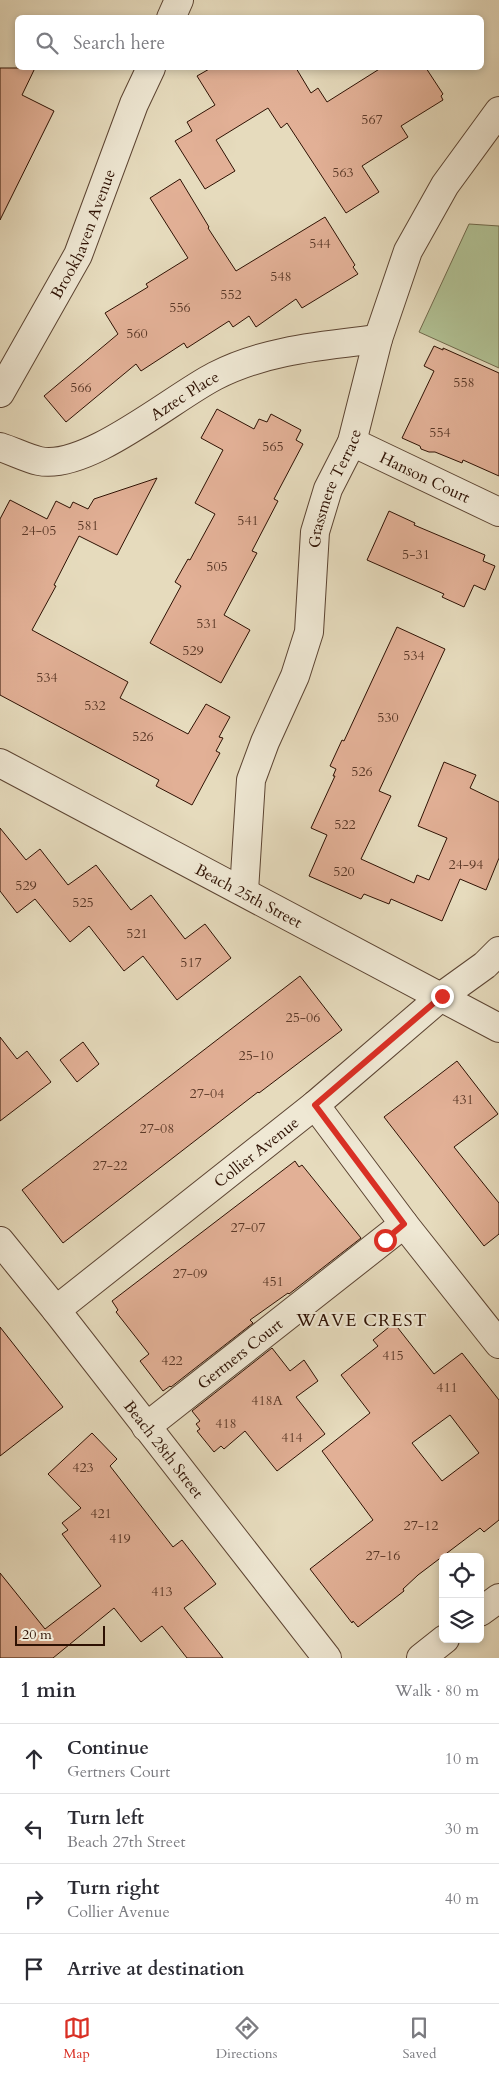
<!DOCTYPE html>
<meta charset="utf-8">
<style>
:root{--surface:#fff;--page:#f2f2f3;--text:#2b2b33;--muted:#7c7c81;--line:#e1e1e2;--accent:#d93025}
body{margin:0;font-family:Cardo,serif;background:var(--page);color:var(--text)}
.controls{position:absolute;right:15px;bottom:15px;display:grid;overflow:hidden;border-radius:8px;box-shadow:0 2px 8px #0003}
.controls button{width:45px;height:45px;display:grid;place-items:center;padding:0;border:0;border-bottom:1px solid var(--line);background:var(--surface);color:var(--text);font:25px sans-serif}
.scale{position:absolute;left:15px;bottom:12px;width:90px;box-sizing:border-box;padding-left:5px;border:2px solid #2e1103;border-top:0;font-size:14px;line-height:18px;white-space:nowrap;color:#2e1103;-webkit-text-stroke:4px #efe8d4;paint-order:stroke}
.stop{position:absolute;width:15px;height:15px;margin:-11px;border:4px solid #d93025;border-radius:50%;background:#fff}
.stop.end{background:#d93025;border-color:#fff;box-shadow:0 1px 5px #0008}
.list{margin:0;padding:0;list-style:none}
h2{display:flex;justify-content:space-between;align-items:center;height:65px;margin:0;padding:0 20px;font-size:21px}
h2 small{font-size:16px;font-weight:400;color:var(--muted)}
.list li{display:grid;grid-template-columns:32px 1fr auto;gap:15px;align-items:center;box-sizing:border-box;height:70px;padding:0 20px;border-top:1px solid var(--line)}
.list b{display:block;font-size:19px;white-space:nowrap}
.list p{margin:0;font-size:16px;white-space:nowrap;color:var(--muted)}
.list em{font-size:16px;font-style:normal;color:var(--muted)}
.icon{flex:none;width:28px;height:28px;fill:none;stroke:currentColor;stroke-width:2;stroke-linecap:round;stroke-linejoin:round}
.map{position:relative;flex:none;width:499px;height:1658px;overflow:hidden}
.search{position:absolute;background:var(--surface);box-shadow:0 2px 8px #0003;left:15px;right:15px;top:15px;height:55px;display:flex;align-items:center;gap:12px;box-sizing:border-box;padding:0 18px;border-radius:8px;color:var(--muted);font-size:19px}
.sheet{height:345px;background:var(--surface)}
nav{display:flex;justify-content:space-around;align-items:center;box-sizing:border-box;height:70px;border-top:1px solid var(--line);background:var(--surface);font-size:14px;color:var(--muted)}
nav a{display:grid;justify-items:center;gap:2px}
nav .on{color:var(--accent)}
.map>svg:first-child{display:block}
.green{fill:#b1c194;stroke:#70694c}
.building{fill:#e2b096;stroke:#2e1103;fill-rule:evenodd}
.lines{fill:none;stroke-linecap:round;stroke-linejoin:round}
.minor-casing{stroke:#5c4432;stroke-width:30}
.minor{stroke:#efe8d4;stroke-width:28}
.route{stroke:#d93025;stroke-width:6}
.labels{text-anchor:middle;stroke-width:4;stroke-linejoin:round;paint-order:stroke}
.number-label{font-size:14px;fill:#5b3928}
.street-label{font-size:16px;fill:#2e1103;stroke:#efe8d4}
.neighbourhood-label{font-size:18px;letter-spacing:1px;fill:#2e1103;stroke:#efe8d4}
</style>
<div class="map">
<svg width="499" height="1658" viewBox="0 0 499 1658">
<rect width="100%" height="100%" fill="#e6dbbd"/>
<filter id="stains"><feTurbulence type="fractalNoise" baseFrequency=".004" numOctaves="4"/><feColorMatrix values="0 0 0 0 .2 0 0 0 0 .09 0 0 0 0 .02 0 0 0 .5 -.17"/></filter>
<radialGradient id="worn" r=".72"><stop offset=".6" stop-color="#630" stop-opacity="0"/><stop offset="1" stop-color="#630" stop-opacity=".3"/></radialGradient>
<path class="green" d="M469,224L499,226V368L419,332Z"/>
<path class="building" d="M0,68H35L22,95L54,111L0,220Z
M211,68H296L311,93L318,88L327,102L381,68H426L443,94L441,96L443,100L401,126L408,137L362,166L379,192L346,213L287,123L281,128L268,108L216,140L235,171L205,189L175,141L192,131L187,122L215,105L197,76Z
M180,179L209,227L208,228L236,271L325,217L355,265L353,267L358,274L302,308L296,299L256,327L249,316L233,327L229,321L187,348L184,343L141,371L136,364L66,422L44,396L118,334L105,313L148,287L146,284L188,258L150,198Z
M434,346L443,350V348L499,373V476L463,460L462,463L435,452H429L421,449L420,446L402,438L434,371L424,366Z
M217,409L254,429L259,419L267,422L271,414L301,430L296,440L303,444L274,499L278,501L252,551L257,553L224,615L250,630L221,683L150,643L181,586L175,582L188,559L190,560L215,514L195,503L223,450L201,438Z
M157,478L117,555L79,536L54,585L56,586L32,630L128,682L120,698L188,734L206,704L230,717L219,737L223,738L216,751L220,753L192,805L156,786L159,780L0,695V519L10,500L47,519L56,501L70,508L73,502L88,509L94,499Z
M389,511L415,523L414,525L485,555L483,561L495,566L485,590L474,585L464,607L442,597L444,594L367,560Z
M397,627L445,649L379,791L391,796L361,859L414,883L417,875L429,880L447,838L418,826L444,762L476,775L470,788L499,802V858L486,890L460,879L442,921L391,899L389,904L364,894L361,899L309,876L327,835L311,828L335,776H333L336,769L330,766L342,740L344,741Z
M0,828L26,860L40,849L68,885L96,865L131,910L151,895L185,939L205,924L231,958L177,1000L143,956L124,971L89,926L70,942L35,899L17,913L0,891Z
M300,976L342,1030L259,1093L258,1092L63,1243L22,1190Z
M0,1037L17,1059L27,1051L51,1082L0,1121Z
M83,1042L99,1064L77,1082L60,1060Z
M457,1061L498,1114L454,1147L499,1203V1234L484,1246L384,1117Z
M295,1161L299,1167L302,1165L361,1238L289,1294L288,1293L250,1320L253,1323L171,1387L170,1386L163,1391L140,1361L149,1354L116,1312L118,1310L112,1301Z
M394,1323L434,1374L462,1353L499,1400V1520L484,1532L480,1528L418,1575L403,1589L404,1591L358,1627L353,1621L352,1623L310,1569L373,1520L322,1451L370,1413L341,1375L378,1346L373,1340ZM450,1415L479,1453L442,1481L412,1443Z
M0,1327L63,1407L0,1456Z
M272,1348L290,1371L304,1360L318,1381L296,1397L325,1434L277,1471L245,1431L224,1449L221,1446L214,1452L197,1431L200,1429L196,1424L200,1421L192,1411Z
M92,1433L117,1459L110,1466L173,1547L182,1540L216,1584L184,1608L223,1658H187L162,1626L141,1642L114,1608L53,1658H0V1573L45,1629L101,1586L62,1534L68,1530L62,1523L81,1508L48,1474Z"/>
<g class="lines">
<defs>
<g id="minor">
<path d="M171,18L179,0"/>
<path id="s1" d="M0,393L78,255L134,104L151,68"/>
<path id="s2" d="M352,442L499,512"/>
<path id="s3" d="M0,447C13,451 26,458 39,461C87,471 172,398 215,376C265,350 322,346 378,339"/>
<path id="s4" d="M0,763L499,1028"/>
<path id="s5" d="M244,891L251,780L265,742L295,676L309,632L315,532L328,489L352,442L378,339L408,251L445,185L499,111"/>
<path d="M315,1105L404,1224L499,1344"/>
<path id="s6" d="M0,1241L56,1310L327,1658"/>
<path id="s7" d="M56,1310L315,1105L442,996L485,965L499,951"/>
<path id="s8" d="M146,1427L404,1224"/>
<path d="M480,1612L499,1598"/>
<path d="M421,1658L445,1639"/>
</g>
</defs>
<use href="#minor" class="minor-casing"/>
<use href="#minor" class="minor"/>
</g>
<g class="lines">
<path class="route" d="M385,1240L404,1224L315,1105L442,996"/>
</g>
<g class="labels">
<g class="number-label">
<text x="372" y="124">567</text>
<text x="343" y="177">563</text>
<text x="320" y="248">544</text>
<text x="281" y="281">548</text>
<text x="231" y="299">552</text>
<text x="180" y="312">556</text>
<text x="137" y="338">560</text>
<text x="464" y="387">558</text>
<text x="81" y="392">566</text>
<text x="440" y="437">554</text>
<text x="273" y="451">565</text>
<text x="248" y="525">541</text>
<text x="88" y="530">581</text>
<text x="39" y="535">24-05</text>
<text x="416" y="559">5-31</text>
<text x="217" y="571">505</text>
<text x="207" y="628">531</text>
<text x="193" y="655">529</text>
<text x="414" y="660">534</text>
<text x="47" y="682">534</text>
<text x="95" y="710">532</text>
<text x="388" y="722">530</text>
<text x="143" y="741">526</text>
<text x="362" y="776">526</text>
<text x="345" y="829">522</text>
<text x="466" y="869">24-94</text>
<text x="344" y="876">520</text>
<text x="26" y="890">529</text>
<text x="83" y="907">525</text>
<text x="137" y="938">521</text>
<text x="191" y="967">517</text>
<text x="303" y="1022">25-06</text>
<text x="256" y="1060">25-10</text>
<text x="207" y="1098">27-04</text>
<text x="463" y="1104">431</text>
<text x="157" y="1133">27-08</text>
<text x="110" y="1170">27-22</text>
<text x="248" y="1232">27-07</text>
<text x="190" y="1278">27-09</text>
<text x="273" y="1286">451</text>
<text x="393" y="1360">415</text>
<text x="172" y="1365">422</text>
<text x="447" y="1392">411</text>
<text x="267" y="1405">418A</text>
<text x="226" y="1428">418</text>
<text x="292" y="1442">414</text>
<text x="83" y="1472">423</text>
<text x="101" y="1518">421</text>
<text x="421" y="1530">27-12</text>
<text x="120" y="1543">419</text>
<text x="383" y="1560">27-16</text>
<text x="162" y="1596">413</text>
</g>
<g class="street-label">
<text dy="6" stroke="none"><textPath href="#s1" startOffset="180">Brookhaven Avenue</textPath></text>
<text dy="6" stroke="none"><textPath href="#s3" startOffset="204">Aztec Place</textPath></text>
<text dy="6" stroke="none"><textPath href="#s2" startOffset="81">Hanson Court</textPath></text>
<text dy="6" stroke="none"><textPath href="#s5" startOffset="418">Grassmere Terrace</textPath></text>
<text dy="6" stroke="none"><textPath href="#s4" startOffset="282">Beach 25th Street</textPath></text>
<text dy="6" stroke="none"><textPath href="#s7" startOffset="255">Collier Avenue</textPath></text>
<text dy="6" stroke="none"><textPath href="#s8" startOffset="119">Gertners Court</textPath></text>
<text dy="6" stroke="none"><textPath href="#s6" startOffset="265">Beach 28th Street</textPath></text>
</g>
<g class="neighbourhood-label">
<text x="362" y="1326">WAVE CREST</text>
</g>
</g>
<rect width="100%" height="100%" filter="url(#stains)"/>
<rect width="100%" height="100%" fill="url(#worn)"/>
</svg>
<div class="controls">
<button><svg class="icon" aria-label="locate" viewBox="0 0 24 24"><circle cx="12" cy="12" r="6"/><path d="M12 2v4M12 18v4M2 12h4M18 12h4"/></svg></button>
<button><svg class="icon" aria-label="layers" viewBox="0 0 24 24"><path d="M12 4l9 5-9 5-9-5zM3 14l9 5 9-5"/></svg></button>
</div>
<div class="scale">20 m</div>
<div class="stop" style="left:385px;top:1240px"></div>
<div class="stop end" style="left:442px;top:996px"></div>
<div class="search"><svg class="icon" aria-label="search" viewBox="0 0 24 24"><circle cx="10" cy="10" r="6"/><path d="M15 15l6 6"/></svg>Search here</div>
</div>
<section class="sheet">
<h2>1 min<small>Walk · 80 m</small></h2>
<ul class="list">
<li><svg class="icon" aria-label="ahead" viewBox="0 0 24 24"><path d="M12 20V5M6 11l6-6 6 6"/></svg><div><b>Continue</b><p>Gertners Court</p></div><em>10 m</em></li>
<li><svg class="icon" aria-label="left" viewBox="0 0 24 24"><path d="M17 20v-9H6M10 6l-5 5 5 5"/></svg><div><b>Turn left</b><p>Beach 27th Street</p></div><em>30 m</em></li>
<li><svg class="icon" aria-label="right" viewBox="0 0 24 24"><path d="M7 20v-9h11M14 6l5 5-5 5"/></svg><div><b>Turn right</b><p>Collier Avenue</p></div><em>40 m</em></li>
<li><svg class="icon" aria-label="arrive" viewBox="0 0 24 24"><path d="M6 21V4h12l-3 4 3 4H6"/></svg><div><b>Arrive at destination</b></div></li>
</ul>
</section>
<nav>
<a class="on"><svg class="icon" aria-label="map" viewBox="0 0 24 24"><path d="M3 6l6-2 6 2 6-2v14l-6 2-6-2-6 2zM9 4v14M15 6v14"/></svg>Map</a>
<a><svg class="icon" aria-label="directions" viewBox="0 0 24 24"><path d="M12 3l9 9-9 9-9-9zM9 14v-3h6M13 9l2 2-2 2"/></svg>Directions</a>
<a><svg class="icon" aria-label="saved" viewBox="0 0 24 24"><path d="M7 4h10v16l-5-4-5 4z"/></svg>Saved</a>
</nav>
